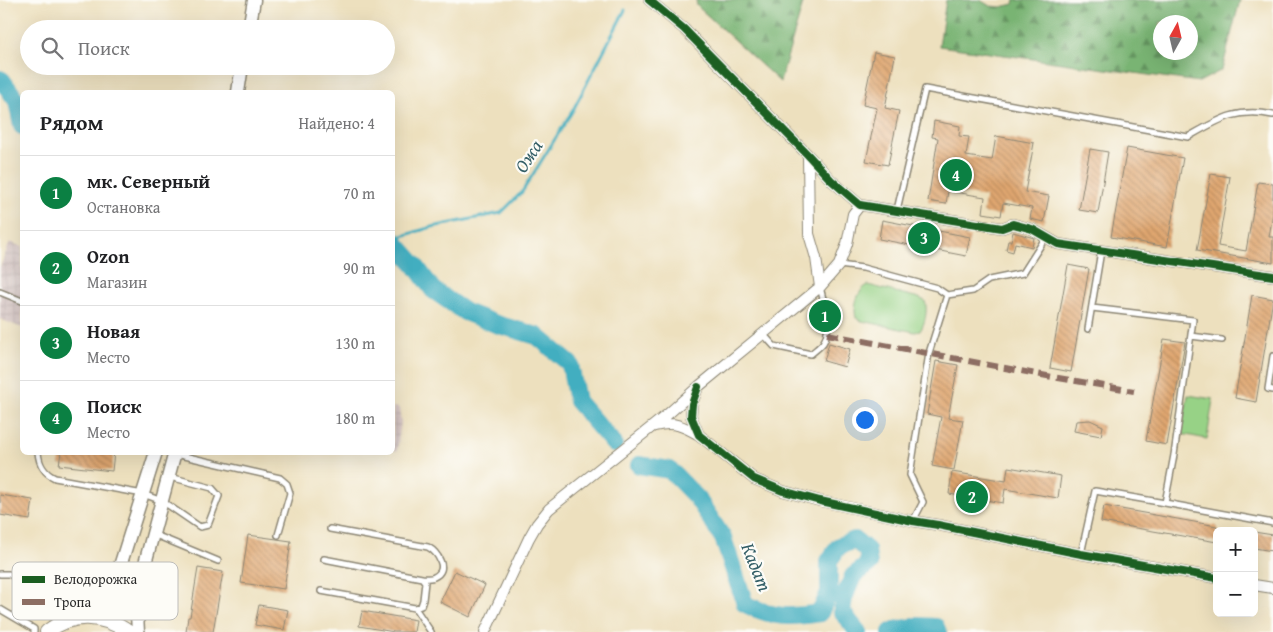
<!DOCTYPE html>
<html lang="ru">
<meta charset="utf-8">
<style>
:root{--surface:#fff;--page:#f2f2f2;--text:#202124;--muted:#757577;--line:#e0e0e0;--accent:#0b8043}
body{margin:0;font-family:"Gentium Book Plus",serif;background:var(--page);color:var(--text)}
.controls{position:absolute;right:15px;bottom:15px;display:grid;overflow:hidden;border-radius:8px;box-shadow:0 5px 20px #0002}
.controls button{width:45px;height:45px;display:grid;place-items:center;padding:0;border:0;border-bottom:1px solid var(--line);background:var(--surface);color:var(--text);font:25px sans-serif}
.compass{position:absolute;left:1153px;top:15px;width:45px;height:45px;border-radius:50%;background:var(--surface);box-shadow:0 5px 20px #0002;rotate:8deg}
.you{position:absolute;left:864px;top:419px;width:18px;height:18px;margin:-12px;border:4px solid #fff;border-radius:50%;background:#1a73e8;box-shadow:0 0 0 8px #1a73e833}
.badge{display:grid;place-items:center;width:32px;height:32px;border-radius:50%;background:var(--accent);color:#fff;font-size:16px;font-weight:700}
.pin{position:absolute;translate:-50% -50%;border:2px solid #fff;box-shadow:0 1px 5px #0006}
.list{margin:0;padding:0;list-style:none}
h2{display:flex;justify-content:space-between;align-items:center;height:65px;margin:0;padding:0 20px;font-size:21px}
h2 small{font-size:16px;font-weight:400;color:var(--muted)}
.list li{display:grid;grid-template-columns:32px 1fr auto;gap:15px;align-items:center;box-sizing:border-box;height:75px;padding:0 20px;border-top:1px solid var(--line)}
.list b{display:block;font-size:19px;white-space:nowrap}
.list p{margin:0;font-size:16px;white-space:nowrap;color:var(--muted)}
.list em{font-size:16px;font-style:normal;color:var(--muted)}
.icon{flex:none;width:28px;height:28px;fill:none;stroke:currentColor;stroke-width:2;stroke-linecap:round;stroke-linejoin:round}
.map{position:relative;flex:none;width:1273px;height:632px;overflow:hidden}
.search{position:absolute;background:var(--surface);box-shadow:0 5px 20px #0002;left:20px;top:20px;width:375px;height:55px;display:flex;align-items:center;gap:12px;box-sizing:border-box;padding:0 18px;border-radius:28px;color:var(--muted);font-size:19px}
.panel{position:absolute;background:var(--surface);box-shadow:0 5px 20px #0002;left:20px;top:90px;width:375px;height:365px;border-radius:8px}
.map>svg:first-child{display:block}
.industrial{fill:url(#industrial-grid)}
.forest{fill:url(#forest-firs);stroke:#52704f;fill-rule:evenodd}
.park{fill:#97d286;stroke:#617e58}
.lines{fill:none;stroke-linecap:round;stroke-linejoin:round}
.stream{stroke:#42aec0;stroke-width:3}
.river{stroke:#42aec0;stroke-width:18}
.building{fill:url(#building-back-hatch)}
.service-casing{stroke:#8c8674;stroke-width:8}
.minor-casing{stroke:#8c8674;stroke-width:12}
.tertiary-casing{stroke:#8c8674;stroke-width:15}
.secondary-casing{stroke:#8c8674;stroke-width:16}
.service{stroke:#fff;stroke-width:5}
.minor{stroke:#fff;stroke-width:10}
.tertiary{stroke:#fff;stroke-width:12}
.secondary{stroke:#fff;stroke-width:14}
.quiet{stroke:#8d6e63;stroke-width:6;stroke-dasharray:12 6;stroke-linecap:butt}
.cycleway-casing{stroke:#fdfcf7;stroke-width:11}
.cycleway{stroke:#1b5e20;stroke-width:8}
.labels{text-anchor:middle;stroke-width:4.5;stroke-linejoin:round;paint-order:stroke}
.water-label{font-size:19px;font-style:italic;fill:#345f67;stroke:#fdfcf7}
.key{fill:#fdfcf7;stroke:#bebdba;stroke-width:1}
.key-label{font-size:14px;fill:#2b2b2b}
</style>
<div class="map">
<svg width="1273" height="632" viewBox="0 0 1273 632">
<defs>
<pattern id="industrial-grid" width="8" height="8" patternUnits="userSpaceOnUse" patternTransform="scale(1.25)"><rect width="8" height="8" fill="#d1bfbd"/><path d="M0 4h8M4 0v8" fill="none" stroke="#b4a4a3"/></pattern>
<pattern id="forest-firs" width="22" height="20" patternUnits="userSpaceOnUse" patternTransform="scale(1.25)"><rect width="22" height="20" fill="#79b473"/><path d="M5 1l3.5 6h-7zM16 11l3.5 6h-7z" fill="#63935f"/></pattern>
<pattern id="building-back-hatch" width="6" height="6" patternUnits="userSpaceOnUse" patternTransform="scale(1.25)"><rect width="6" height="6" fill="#dfa66f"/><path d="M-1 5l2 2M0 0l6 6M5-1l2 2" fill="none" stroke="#b5875b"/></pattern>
</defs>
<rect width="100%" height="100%" fill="#fdfcf7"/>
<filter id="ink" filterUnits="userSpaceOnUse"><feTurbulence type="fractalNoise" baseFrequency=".02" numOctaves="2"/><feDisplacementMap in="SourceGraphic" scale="10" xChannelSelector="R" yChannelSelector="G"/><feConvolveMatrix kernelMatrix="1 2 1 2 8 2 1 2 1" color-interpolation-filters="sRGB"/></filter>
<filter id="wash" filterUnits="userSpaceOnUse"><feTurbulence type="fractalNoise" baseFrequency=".0096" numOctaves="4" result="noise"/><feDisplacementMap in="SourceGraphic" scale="20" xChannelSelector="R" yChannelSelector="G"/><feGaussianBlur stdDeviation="1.12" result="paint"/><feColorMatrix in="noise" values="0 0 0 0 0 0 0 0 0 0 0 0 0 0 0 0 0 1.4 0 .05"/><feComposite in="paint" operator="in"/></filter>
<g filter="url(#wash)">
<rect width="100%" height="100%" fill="#ede0be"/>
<path class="industrial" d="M10,242L22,247V328L0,319V267Z
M393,407L399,408L401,422L397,451L393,450Z"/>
<path class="forest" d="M696,0H804L780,82L697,6Z
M946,0H980L990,6L1001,7L1014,4L1015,0H1240L1222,70L1199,82L939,46ZM1160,22H1190V52H1160Z"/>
<path class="park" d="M868,285L919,298L925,301C928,310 925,324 920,331L915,332L862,321L856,318C853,307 857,290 868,285Z
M1188,395L1213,399L1207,439L1181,434Z"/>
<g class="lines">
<path class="stream" d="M392,239L432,227L501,213L522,192L573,110L625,10"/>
<path class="river" d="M0,79L2,80L17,101L22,126
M392,239L415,265L433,290L465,312L496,324L537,336L570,364L577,401L614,444
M639,465L670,470L697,498L723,538L745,604C774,618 788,618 820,613L829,592V561L839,546L855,540L867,550L869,564L853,576L844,598L842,612L858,632
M891,632L895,630L919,626L936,627L938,632"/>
</g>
<g id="blocks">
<path class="building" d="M874,52L895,56L885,108L899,111L888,165L866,161L877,108L863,105Z
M934,121L960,126L959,136L969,137L966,156L992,160L996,136L1034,143L1025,192L1049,196L1044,222L1030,219L1032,208L1003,203L1001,216L983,213L985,197L948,191L946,204L928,201L938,138L932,137Z
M1127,148L1183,158L1167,247L1111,237Z
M1090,149L1108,152L1098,213L1079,210Z
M1211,174L1230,177L1218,246L1246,251L1258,182L1273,184V213L1269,237H1273V263L1197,250Z
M882,220L970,237L966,256L879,239Z
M1013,232L1034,238L1032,247L1015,243L1013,252L1006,250L1008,241H1011Z
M1068,265L1089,269L1071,372L1050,368Z
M1252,295L1273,299L1256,402L1235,398Z
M1164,339L1185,342L1167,445L1146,441Z
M829,343L850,349L845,367L824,361Z
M936,361L958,365L948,418L963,420L954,470L932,466L941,417L927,414Z
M1090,420L1103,426L1101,436L1074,431L1076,421Z
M61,452H114L112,471L59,465Z
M1008,467L1061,476L1058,498L1005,489L1003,503L949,494L952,472L1006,481Z
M0,495L33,500L30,520L0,515Z
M1104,506L1217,526V542L1101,522Z
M1254,532L1273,535V551L1254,548Z
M248,535L291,541L284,589L241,583Z
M198,568L223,572L213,632H186L188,617H190Z
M455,571L485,585L470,617L440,602Z
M259,605L288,610L284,630L255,625Z
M362,611L416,620L414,632H394L359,626Z"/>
</g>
</g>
<g filter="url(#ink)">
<use href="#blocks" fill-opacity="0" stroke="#8c8674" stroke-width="1"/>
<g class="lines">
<defs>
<path id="service" d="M897,210L925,89L1188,137C1218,120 1237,107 1273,115
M839,265L863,268L937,288L947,295L929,353L910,475L923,502L913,521
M0,292L22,301
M947,295L973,291L989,280L1023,273L1046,237
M1088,329L1101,251
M764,335L774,346L811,354C814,351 820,347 823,343C833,328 824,304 820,287
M1191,336L1222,340
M1273,356L1268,389L1273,390
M38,452C39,465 44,473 55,478L143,494L162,501L200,527L208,525L219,496L212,488L170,477
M175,454L280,478L287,484L290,493L278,535
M1165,503L1273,523
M330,529L428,547C437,552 450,570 434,577C431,579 426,578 422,578
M153,534L218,561
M1081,554L1095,491L1165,503L1174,455L1193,320L1092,308
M324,559L422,578L425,582L423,600L421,606L415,608
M0,574H9L20,581L46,606L65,621
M321,591L415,608L431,632
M0,609L34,629V632"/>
<path id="minor" d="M649,0L684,29L808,155L831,180L860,205L1002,228L1013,224L1032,229L1058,244L1273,276
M808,155L809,234L816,258L820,287
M698,387L692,404L691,416L699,435L754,479L783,491L820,501L913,521L938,525L1081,554L1217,578
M655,426C674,421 683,426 699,435
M1254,585L1273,588
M485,632L529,538L537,524L549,509L668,414L698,387L820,287L839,265L847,244L853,214L860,205"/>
<path id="tertiary" d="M249,29L254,0
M238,92L242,66
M77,617L89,614L110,592L120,566L156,452
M138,632L136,597L175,452"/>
<path id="secondary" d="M47,632C72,612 103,614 128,632"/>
</defs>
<use href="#service" class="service-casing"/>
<use href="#minor" class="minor-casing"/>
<use href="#tertiary" class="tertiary-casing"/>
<use href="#secondary" class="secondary-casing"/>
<use href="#service" class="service"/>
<use href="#minor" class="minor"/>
<use href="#tertiary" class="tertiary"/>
<use href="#secondary" class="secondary"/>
<path class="quiet" d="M827,334L1047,376L1134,391"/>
<defs>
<path id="cycleway" d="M649,0L684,29L808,155L831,180L860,205L1002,228L1013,224L1032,229L1058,244L1273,276
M698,387L692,404L691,416L699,435L754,479L783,491L820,501L913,521L938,525L1081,554L1217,578"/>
</defs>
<use href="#cycleway" class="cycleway-casing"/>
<use href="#cycleway" class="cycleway"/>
</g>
</g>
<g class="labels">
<g class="water-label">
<text transform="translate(528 156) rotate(-57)" y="7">Ожа</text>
<text transform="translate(757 567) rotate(68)" y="7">Кадат</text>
</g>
</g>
<rect x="12" y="562" width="166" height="58" rx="8" class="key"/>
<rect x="22" y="576" width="23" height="7" fill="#1b5e20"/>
<rect x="22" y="599" width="23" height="6" fill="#8d6e63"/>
<g class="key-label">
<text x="54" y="584">Велодорожка</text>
<text x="54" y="607">Тропа</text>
</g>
</svg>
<div class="controls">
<button>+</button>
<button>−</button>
</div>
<svg class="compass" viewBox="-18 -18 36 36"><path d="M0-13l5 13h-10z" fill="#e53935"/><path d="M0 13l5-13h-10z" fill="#757577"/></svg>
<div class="you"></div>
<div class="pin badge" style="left:825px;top:316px">1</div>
<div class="pin badge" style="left:972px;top:497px">2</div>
<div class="pin badge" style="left:924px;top:238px">3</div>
<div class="pin badge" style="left:956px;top:175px">4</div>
<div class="search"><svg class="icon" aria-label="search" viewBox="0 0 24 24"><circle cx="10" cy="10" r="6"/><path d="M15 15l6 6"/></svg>Поиск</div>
<section class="panel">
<h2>Рядом<small>Найдено: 4</small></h2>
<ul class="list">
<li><span class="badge">1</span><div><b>мк. Северный</b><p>Остановка</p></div><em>70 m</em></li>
<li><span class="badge">2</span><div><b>Ozon</b><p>Магазин</p></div><em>90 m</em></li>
<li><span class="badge">3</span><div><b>Новая</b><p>Место</p></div><em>130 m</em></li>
<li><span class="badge">4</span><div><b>Поиск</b><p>Место</p></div><em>180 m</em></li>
</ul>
</section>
</div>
